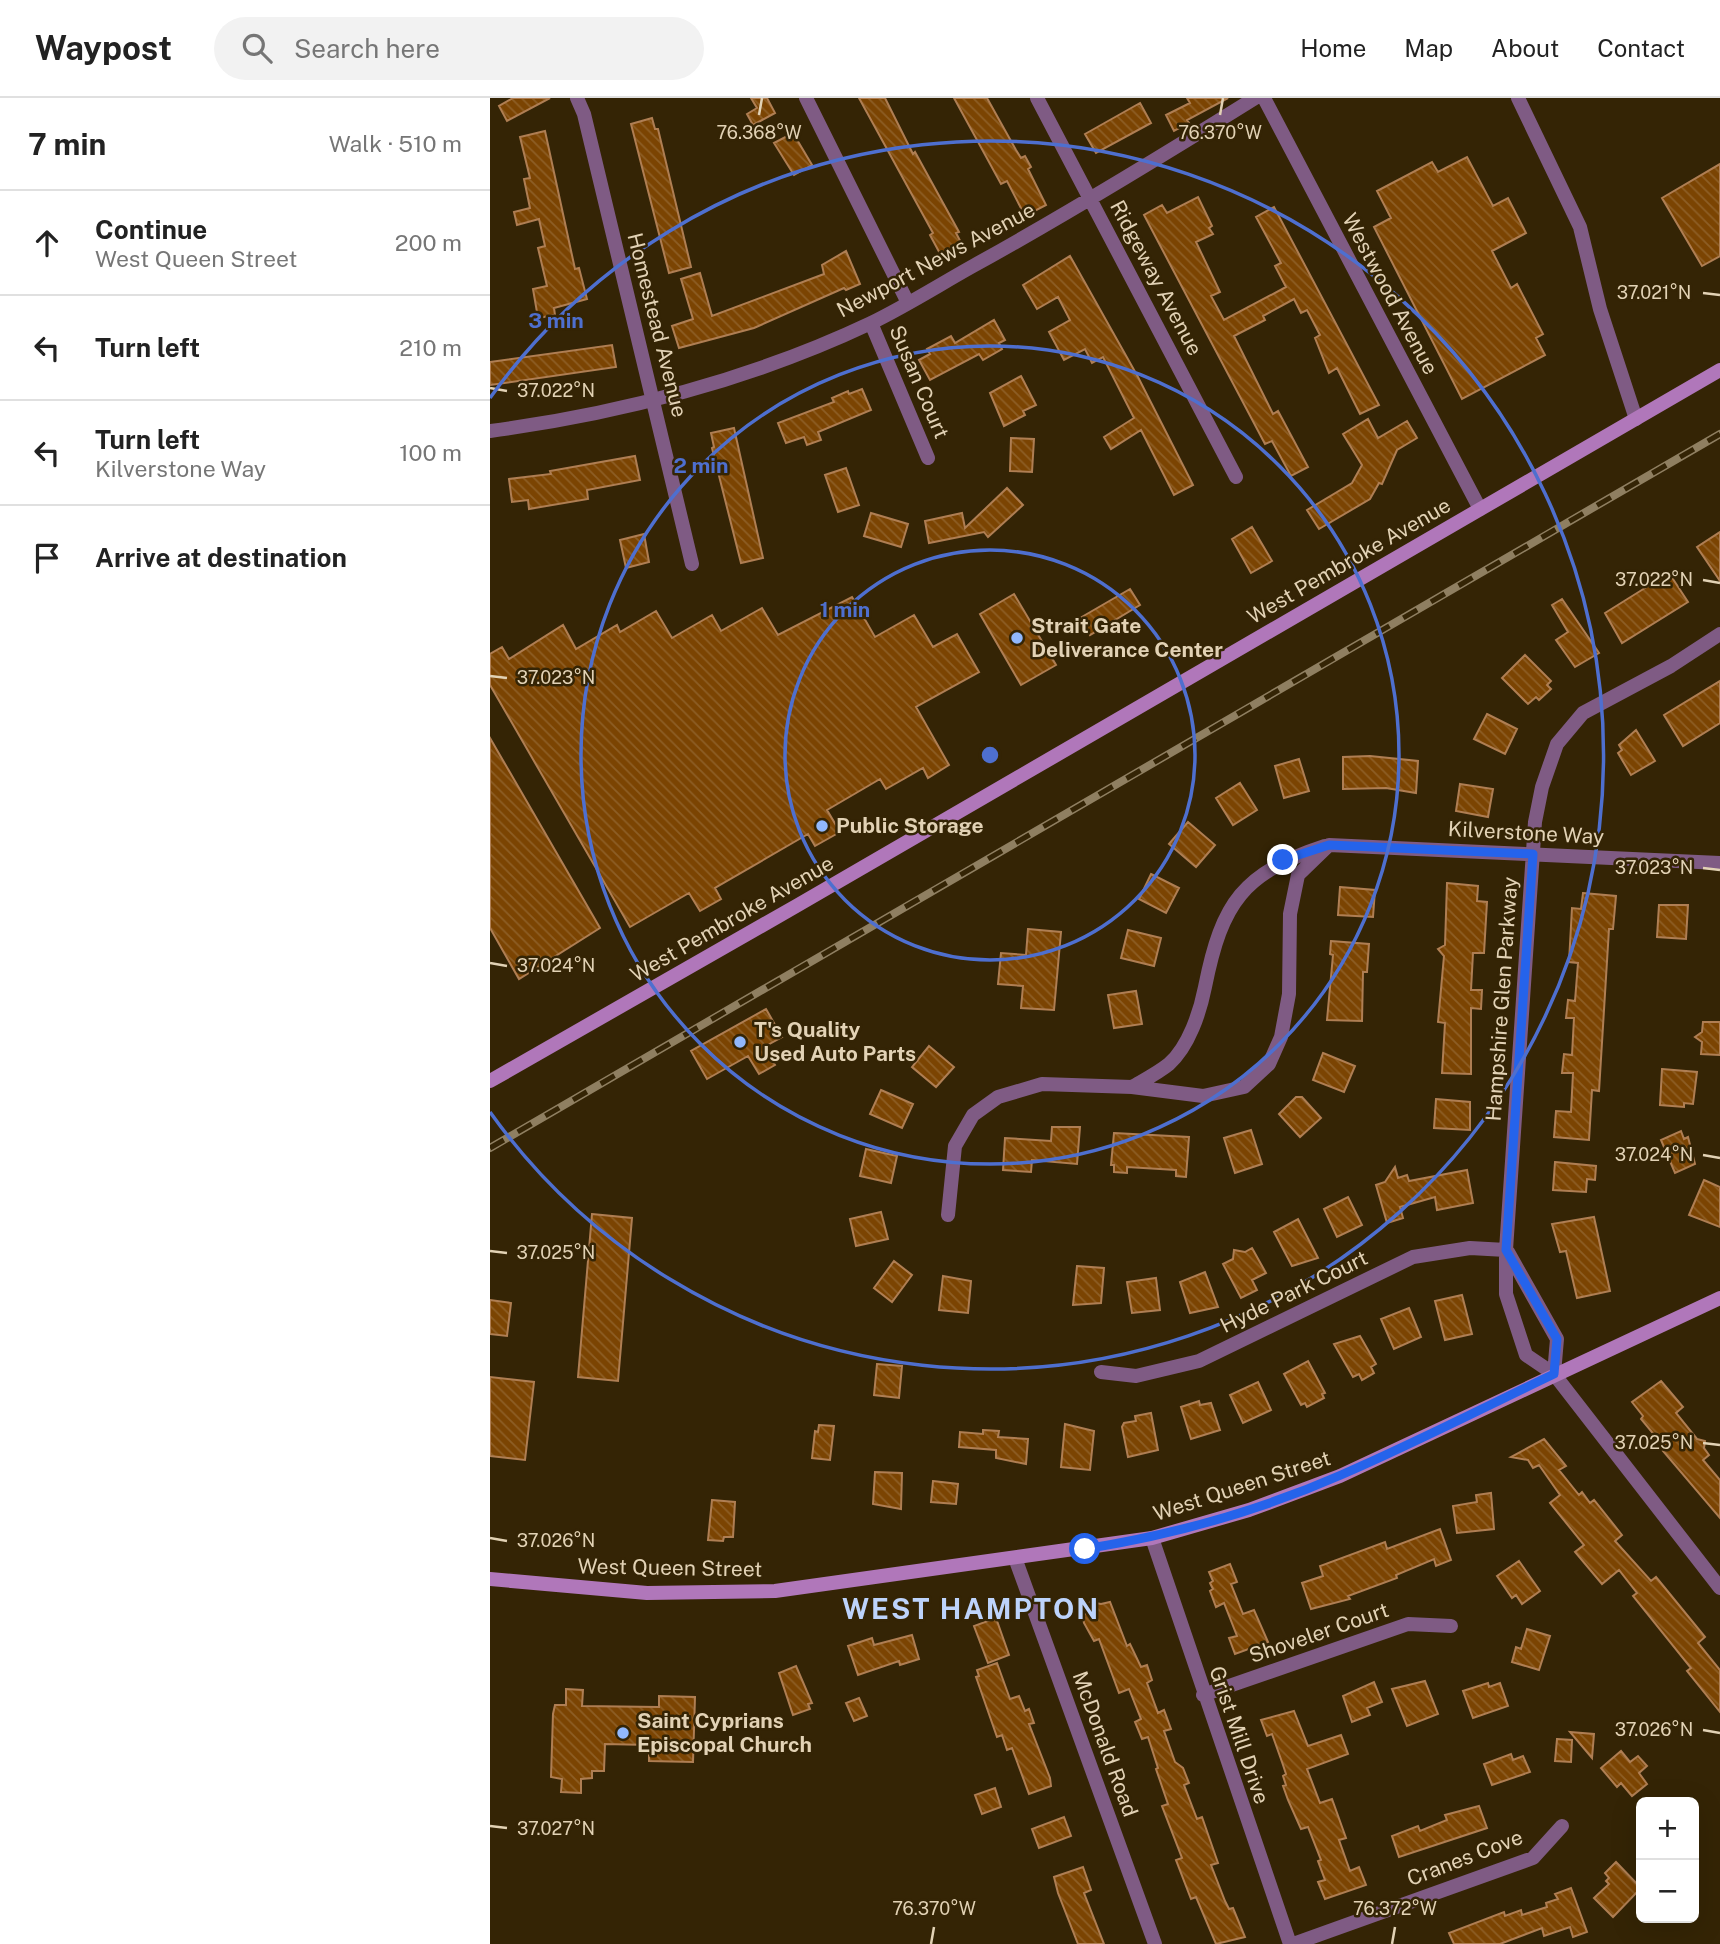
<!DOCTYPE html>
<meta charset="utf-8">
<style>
:root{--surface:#fff;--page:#f2f2f2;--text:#222;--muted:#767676;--line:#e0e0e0}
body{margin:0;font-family:"Public Sans",sans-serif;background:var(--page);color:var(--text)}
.controls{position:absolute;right:21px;bottom:21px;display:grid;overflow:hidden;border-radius:10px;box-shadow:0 7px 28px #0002}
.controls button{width:63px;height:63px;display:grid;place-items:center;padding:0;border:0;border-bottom:2px solid var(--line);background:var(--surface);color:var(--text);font:35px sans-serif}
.stop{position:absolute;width:21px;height:21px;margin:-16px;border:5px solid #2563eb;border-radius:50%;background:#fff}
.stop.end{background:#2563eb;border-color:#fff;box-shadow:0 2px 7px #0008}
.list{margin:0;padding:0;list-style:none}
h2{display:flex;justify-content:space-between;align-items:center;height:91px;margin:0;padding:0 28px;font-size:30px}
h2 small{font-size:23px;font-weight:400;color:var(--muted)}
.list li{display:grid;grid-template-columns:46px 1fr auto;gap:21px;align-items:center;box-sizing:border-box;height:105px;padding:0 28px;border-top:2px solid var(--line)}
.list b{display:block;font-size:26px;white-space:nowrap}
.list p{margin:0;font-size:23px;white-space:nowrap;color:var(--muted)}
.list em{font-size:23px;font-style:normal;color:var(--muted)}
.icon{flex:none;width:38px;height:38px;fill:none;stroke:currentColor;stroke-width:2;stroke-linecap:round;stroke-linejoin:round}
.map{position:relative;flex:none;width:1230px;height:1846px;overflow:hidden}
header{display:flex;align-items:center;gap:42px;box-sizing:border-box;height:98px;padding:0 35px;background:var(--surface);border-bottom:2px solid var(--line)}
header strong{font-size:33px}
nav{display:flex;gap:38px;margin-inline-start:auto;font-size:24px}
.search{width:490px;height:63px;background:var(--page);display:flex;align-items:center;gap:18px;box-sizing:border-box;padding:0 24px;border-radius:38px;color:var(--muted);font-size:26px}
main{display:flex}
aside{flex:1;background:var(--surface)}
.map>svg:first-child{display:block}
.building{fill:url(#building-back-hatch);stroke:#af7e53;stroke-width:2}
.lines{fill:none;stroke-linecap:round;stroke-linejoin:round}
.street{stroke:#7f5b84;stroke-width:14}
.secondary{stroke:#b077ba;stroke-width:14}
.rail-casing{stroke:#8f7f61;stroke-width:8}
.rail{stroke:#342405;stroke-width:5;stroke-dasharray:16;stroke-linecap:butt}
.route{stroke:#2563eb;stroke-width:9}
.ticks{fill:none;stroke:#e2d2b5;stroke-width:2.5}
.ring{fill:none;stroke:#4e6fcf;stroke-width:3.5}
.poi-dot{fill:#91b8fd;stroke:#342405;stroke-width:2.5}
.labels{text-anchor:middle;stroke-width:5;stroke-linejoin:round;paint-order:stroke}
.street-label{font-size:21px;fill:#e2d2b5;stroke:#342405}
.poi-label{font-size:21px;font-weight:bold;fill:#e2d2b5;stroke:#342405;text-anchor:start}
.district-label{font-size:28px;font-weight:bold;letter-spacing:2px;fill:#bdd3fb;stroke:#342405}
.ticks-label{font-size:18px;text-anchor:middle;fill:#e2d2b5;stroke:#342405;stroke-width:5;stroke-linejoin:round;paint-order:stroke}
.centre{fill:#4e6fcf;stroke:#342405;stroke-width:3.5}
.ring-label{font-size:21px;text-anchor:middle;font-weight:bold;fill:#4e6fcf;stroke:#342405;stroke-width:5;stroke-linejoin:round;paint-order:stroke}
</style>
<header>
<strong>Waypost</strong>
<div class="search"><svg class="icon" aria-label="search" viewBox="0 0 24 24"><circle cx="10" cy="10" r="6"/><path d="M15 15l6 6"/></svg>Search here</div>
<nav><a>Home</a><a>Map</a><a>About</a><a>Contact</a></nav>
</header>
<main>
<aside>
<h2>7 min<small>Walk · 510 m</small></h2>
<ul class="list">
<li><svg class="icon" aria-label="ahead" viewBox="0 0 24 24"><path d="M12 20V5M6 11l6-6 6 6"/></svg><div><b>Continue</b><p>West Queen Street</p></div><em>200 m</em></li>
<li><svg class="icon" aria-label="left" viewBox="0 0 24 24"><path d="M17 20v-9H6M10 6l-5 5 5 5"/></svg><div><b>Turn left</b></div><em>210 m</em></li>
<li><svg class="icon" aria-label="left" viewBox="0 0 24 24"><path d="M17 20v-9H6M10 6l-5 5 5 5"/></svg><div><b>Turn left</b><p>Kilverstone Way</p></div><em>100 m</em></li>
<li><svg class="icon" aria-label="arrive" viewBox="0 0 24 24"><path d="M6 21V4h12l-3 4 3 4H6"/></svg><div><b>Arrive at destination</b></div></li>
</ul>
</aside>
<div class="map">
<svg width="1230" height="1846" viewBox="0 0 1230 1846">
<defs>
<pattern id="building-back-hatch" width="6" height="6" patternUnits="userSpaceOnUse" patternTransform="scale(1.75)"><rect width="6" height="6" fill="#7b4402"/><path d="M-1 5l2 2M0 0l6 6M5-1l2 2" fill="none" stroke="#8d5e25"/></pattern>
</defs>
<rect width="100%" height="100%" fill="#342405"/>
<path class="building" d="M23,0H60L17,23L9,8Z
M261,0H277L285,15L263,27L257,16L267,10Z
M369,0H395L423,56L425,54L469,134L466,135L475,152L454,163L440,137L443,135Z
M464,0H497L526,52L531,60L535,58L541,69L538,71L556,107L535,118L517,83L511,86Z
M697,0H738L697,22L699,25L684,33L676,17L700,5Z
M650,5L661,25L606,55L595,36Z
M162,20L165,31H168L201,169L179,175L141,26Z
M55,33L85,171L89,170L97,201L64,210L65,217L48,220L43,191L57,188L48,150L55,148L49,121L27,127L24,114L40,110L34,81L40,80L30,39Z
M303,35L322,67L304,77L284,45Z
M977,59L1003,108L1018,100L1036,135L1002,153L1021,190L1027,186L1053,236L1046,240L1055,257L972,301L884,129L901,120L887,93L942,64L948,74Z
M1230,66V158L1212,168L1172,100Z
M708,99L722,128L719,130L723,136L706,144L730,194L721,198L734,222L796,189L785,168L791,165L766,119L784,109L889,307L870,316L847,270L839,275L825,240L830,237L817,212L811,215L804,201L773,218L775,222L744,238L783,316L788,313L818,369L801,378L782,343L775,346L654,117L672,107L677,115Z
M356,153L370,186L356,192L354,190L264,230L189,250L182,228L203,221L191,181L210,175L222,218L334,176L332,167Z
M580,158L648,279L701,383L703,387L684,397L651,332L621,351L614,339L644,320L613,259L602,265L595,251L574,262L559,234L580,222L568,199L547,211L533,187Z
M504,222L515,242L509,245L512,251L493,262L489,256L440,282L429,262L440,256L437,251L461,238L465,245Z
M122,247L126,269L0,287V264Z
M531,278L546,307L533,313L535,317L514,328L500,295Z
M372,291L381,312L328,334L331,342L317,347L314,339L296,345L288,325L344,304L342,300L358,293L359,296Z
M878,321L888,340L917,323L927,340L907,352L892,386L889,385L880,401L829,431L817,412L862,385L872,367L853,336Z
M244,330L273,460L251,465L222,350L224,349L221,335Z
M521,340L544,341L542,374L520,373Z
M145,358L150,382L97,392L98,401L39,411L38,402L22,404L19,381L61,376L60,373Z
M356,370L369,407L348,414L335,377Z
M517,390L533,407L498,439L494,434L439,445L435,423L472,415L475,430Z
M381,415L418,426L411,449L374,438Z
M762,429L782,463L761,475L742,441Z
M1230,434V483L1207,449Z
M154,436L159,464L136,470L130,442Z
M1179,475L1198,504L1132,545L1115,515Z
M640,491L650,507L600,537L590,520Z
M524,496L566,567L531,587L490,516Z
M362,499L385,539L424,517L443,549L467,536L489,574L426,609L459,667L438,680L433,670L396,691L390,681L337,712L350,734L325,748L318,736L225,790L231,801L210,813L199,795L140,829L0,587V556L12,549L19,561L73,527L86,551L127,527L130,534L166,513L182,540L222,517L231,533L272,510L288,537Z
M1072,501L1109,555L1085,569L1066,542L1078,534L1062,507Z
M1035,557L1061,583L1057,587L1061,591L1049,602L1046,599L1038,606L1012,580Z
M1230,583V625L1193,648L1174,617Z
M997,616L1027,631L1015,656L984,641Z
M1146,632L1165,663L1141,677L1128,655L1132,652L1129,647Z
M0,640L110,830L29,881L0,830Z
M880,658L928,663L926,695L896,690L853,691V659Z
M809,661L819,693L794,700L785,668Z
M750,685L767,712L743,727L726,700Z
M970,686L1003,691L998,719L966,713Z
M698,724L725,747L706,769L679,746Z
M661,776L689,790L676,815L649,801Z
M957,785L988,788L987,803L997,804L994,855H983L981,892H992L991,911L981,910V976L952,975L955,925L948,924L954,858L948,851L955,847Z
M850,789L885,792L883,819L848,817Z
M1093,795L1126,798L1123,831H1119L1109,993L1102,992L1099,1042L1064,1039L1066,1013L1081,1014L1083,975H1072L1074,956L1082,957L1084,920H1076L1078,902L1085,903L1088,865L1079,864L1082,810L1091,811Z
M1169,807H1198L1196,841L1167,839Z
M538,831L571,834L564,912L531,910L533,888L508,886L511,855L536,857Z
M638,832L671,840L664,868L631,860Z
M841,843L879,846L877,874H873L872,923L837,922L843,857L840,856Z
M646,893L652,926L624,930L618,897Z
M276,911L292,939L274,949L285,967L269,976L258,958L217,981L201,953Z
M1213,924H1230V957L1211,956L1212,944L1205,939L1212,934Z
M439,948L464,969L446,989L422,969Z
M833,955L865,968L854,994L823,982Z
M1172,971L1207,974L1203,1006L1194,1005V1009L1170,1007Z
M391,992L423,1006L412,1030L380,1016Z
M806,999H812L831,1020L810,1039L789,1016Z
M946,1001L980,1004V1032L944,1030Z
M562,1029H590L587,1066L542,1062L541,1074L513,1072L515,1040L561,1043Z
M761,1032L772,1066L745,1075L734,1040Z
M1191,1033L1194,1041L1198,1039L1205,1066L1185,1075L1171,1042Z
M624,1035L699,1039L696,1079L686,1078V1072L637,1069V1075L624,1074V1067H621Z
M376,1051L407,1058L401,1085L370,1078Z
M1065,1064L1106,1068L1105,1082L1097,1081L1096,1094L1063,1092Z
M905,1069L908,1080L917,1077L919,1083L977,1072L983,1105L947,1112L945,1099L910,1109L913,1120L897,1125L886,1087L895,1084Z
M1214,1082L1230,1089V1129L1199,1117Z
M858,1099L872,1127L847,1139L834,1111Z
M391,1114L398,1141L366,1148L360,1121Z
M102,1116L142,1120L128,1283L88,1279Z
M1104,1119L1120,1193L1087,1200L1076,1153L1070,1154L1062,1126Z
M808,1121L828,1160L802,1168L784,1134Z
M762,1150L776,1175L762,1182L767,1192L751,1200L733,1166L743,1161L744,1152L755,1154Z
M404,1163L422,1177L402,1204L384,1190Z
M587,1168L614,1170L611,1205L583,1207Z
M715,1174L728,1209L700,1215L690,1184Z
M453,1178L481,1183L478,1215L449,1212Z
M666,1180L670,1212L642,1215L637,1184Z
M972,1197L982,1236L955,1242L945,1203Z
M0,1202L21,1205L17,1238L0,1236Z
M919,1210L931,1239L904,1251L891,1221Z
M870,1238L886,1266L881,1269L884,1275L872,1282L869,1276L863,1279L844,1246Z
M818,1263L835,1295L832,1296L834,1300L817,1309L815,1305L811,1307L794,1276Z
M387,1266L412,1268L409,1300L384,1297Z
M0,1279L44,1284L35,1362L0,1358Z
M1171,1283L1193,1309L1186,1315L1207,1341L1215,1343L1214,1350L1219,1357L1213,1362L1230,1382V1420L1173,1353L1176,1351L1151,1321L1153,1318L1142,1304Z
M768,1284L781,1312L753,1325L740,1297Z
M709,1303L710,1307L721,1305L730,1332L701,1341L691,1309Z
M661,1315L668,1352L638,1359L632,1329L634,1325L646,1323L645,1318Z
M575,1326L604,1333L600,1372L571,1369Z
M329,1327L344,1328L340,1362L322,1360L325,1333L328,1334Z
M493,1332L509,1333L508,1339L538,1341L536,1366L506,1360V1352L469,1349L470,1334L493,1336Z
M1054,1341L1076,1368L1069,1372L1089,1397L1092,1394L1100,1405L1104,1402L1132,1437L1125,1443L1161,1483L1166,1479L1215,1539L1208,1545L1230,1572V1614L1197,1573L1201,1570L1143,1498L1147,1495L1129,1472L1112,1486L1085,1454L1094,1447L1060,1405L1070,1397L1049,1367L1043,1370L1038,1362L1021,1359Z
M385,1374L412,1375L411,1411L383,1406Z
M443,1383L468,1386L466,1406L441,1404Z
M1001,1395L1004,1431L967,1435L963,1408L987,1404L986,1397Z
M222,1402L245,1404L243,1439H234L233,1443L218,1442Z
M950,1431L961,1462L946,1468L944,1461L906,1477L907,1480L858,1498L860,1501L821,1511L812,1485L833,1478L830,1468L895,1444L897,1451Z
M1029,1463L1050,1493L1032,1506L1026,1497L1022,1500L1007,1478Z
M740,1466L747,1484L741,1486L753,1516L764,1512L778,1544L745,1556L739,1540L747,1538L734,1505L726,1509L720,1493L723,1491L720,1485L723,1483L719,1474Z
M600,1504L611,1506L620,1504L637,1548L640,1546L651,1569L657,1567L662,1582L657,1585L668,1615L674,1612L681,1631L674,1633L685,1664L693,1670L699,1685L694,1687L707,1721L712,1719L728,1765L721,1767L735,1803L739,1811L743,1810L755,1839L726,1846L706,1799L701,1801L686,1762L692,1760L672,1708L678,1706L666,1671L668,1670L658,1639L652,1641L645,1624L651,1621L639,1591L629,1595L609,1541L604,1543L594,1525L593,1520Z
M506,1520L519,1557L498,1565L484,1528Z
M1037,1531L1060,1538L1049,1572L1022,1564L1026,1549L1031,1551Z
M422,1537L429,1561L410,1567L409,1563L368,1577L358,1548L382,1540L384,1547Z
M507,1565L520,1601L529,1598L535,1613L539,1611L544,1625L539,1626L560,1680L561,1688L539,1696L522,1650L517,1652L512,1637L507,1639L486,1579L489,1578L487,1572Z
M306,1568L322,1605L318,1606L320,1611L303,1617L289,1575Z
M935,1583L948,1616L917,1628L902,1591Z
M884,1584L892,1604L877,1610L880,1617L862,1624L853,1598Z
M998,1585L999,1589L1010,1585L1018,1608L983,1620L973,1593Z
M76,1591L93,1592L92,1608L169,1609V1598L205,1599L203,1664L159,1663V1647L115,1646L114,1673H102V1680L91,1681V1695L71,1694L72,1681L61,1679L63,1616L65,1607H76Z
M369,1600L377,1618L364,1623L356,1605Z
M804,1613L818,1648L851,1637L858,1656L817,1671L830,1705L842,1701L856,1740L849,1742L860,1773L869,1769L876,1787L835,1801L828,1784L835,1782L828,1763L831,1762L818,1729L811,1731L798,1702L793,1688L796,1687L793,1678L796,1676L792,1664L782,1636L777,1638L771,1622Z
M1080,1634L1104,1636L1102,1660Z
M1067,1641L1082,1642L1081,1664L1065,1663Z
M1131,1653L1140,1664L1148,1658L1157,1668L1149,1675L1157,1686L1142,1698L1131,1685L1127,1689L1111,1670Z
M1021,1656L1023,1662L1033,1658L1040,1674L1002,1687L994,1666Z
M505,1690L511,1709L492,1716L485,1697Z
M989,1708L997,1730L909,1759L902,1738L928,1728L930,1733L957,1722L955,1717Z
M574,1719L581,1738L549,1750L542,1731Z
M1126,1764L1151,1790L1123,1819L1104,1800L1119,1786L1116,1783L1119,1780L1115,1775Z
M593,1769L601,1792L594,1795L614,1846H588L568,1795L564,1779Z
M1081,1790L1097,1834L1083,1839L1080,1829L1054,1838L1052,1830L1010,1846H964L959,1835L1014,1814L1015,1818L1031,1812L1032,1817L1057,1809L1056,1805L1068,1801L1065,1796Z"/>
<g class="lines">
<path class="street" d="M87,0L94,16L202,466
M316,0L418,205
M547,0L746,379
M774,0L990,411
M1028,0L1090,129L1110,211L1146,321
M381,225L438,360
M0,333C129,316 263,281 381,225C416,208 449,187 483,168C579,115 672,58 765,0
M1230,536L1181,568L1093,615L1067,646L1052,689L1045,724L1016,1152V1196L1036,1257L1064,1276L1230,1490
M642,989C654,982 668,975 679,966C699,948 710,914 715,889C732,804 753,775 835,748
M458,1117L465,1048L483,1017L508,999L552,986L642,989L713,998L754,989L779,966L791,939L799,896L800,816L808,777L839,747L1230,765
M1018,1154L1067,1241L1064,1276
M611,1274L646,1278L709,1263L923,1159L980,1150L1016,1152
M662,1440L800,1846
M525,1460L665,1846
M713,1597L918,1526L961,1528
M803,1846L1043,1760L1072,1728"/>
<path class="secondary" d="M0,983L308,807L1230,272
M0,1481L157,1495L285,1493L662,1440L759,1412L850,1378L1230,1200"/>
<defs>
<path id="rail" d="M0,1050L1230,336"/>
</defs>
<use href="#rail" class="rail-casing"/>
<use href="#rail" class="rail"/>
</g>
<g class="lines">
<path class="route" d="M595,1451C682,1437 769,1413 851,1377C923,1346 993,1310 1064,1276L1067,1241L1016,1152L1043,756L839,747L793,762"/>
</g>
<path class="ticks" d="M269,17L272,0M730,17L733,0M1213,195L1230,197M0,290L17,293M1213,482L1230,485M0,578L17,580M1213,770L1230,772M0,865L17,868M1213,1057L1230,1060M0,1153L17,1155M1213,1345L1230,1347M0,1440L17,1443M1213,1632L1230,1635M0,1728L17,1730M441,1846L444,1829M902,1846L905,1829"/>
<g class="ring">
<circle cx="500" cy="657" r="205"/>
<circle cx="500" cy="657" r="409"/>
<path d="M0 300A614 614 0 1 1 0 1014"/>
</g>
<g class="poi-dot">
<circle cx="527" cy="540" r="7"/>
<circle cx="332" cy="728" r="7"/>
<circle cx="250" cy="944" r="7"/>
<circle cx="133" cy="1635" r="7"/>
</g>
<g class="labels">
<g class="street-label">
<text transform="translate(446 162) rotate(-28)" y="7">Newport News Avenue</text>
<text transform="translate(666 180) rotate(62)" y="7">Ridgeway Avenue</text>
<text transform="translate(900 196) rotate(62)" y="7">Westwood Avenue</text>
<text transform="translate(167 227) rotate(76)" y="7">Homestead Avenue</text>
<text transform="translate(429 284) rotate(67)" y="7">Susan Court</text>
<text transform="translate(859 463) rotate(-30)" y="7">West Pembroke Avenue</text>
<text transform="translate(1036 735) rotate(3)" y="7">Kilverstone Way</text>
<text transform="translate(242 821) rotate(-30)" y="7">West Pembroke Avenue</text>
<text transform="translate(1012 901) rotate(-86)" y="7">Hampshire Glen Parkway</text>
<text transform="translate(804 1194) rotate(-26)" y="7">Hyde Park Court</text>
<text transform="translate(752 1388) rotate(-18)" y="7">West Queen Street</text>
<text transform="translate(180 1470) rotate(1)" y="7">West Queen Street</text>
<text transform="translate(829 1535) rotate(-19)" y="7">Shoveler Court</text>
<text transform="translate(749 1637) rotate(71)" y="7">Grist Mill Drive</text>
<text transform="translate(615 1646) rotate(70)" y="7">McDonald Road</text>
<text transform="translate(975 1760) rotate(-21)" y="7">Cranes Cove</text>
</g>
<g class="poi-label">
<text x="541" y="535">Strait Gate<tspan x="541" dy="24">Deliverance Center</tspan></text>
<text x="346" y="735">Public Storage</text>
<text x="264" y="939">T's Quality<tspan x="264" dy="24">Used Auto Parts</tspan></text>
<text x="147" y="1630">Saint Cyprians<tspan x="147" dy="24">Episcopal Church</tspan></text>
</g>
<g class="district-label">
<text x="481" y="1521">WEST HAMPTON</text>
</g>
</g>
<g class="ticks-label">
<text x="269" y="41">76.368°W</text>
<text x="730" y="41">76.370°W</text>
<text x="1164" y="201">37.021°N</text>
<text x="66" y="299">37.022°N</text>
<text x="1164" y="488">37.022°N</text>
<text x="66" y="586">37.023°N</text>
<text x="1164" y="776">37.023°N</text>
<text x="66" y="874">37.024°N</text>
<text x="1164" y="1063">37.024°N</text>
<text x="66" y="1161">37.025°N</text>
<text x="1164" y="1351">37.025°N</text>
<text x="66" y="1449">37.026°N</text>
<text x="1164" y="1638">37.026°N</text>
<text x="66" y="1737">37.027°N</text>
<text x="444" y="1817">76.370°W</text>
<text x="905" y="1817">76.372°W</text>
</g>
<circle cx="500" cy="657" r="10" class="centre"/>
<g class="ring-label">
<text x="66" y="230">3 min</text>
<text x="211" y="375">2 min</text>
<text x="355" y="519">1 min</text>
</g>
</svg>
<div class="controls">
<button>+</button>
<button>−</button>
</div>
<div class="stop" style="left:595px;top:1451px"></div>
<div class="stop end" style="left:793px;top:762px"></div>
</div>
</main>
